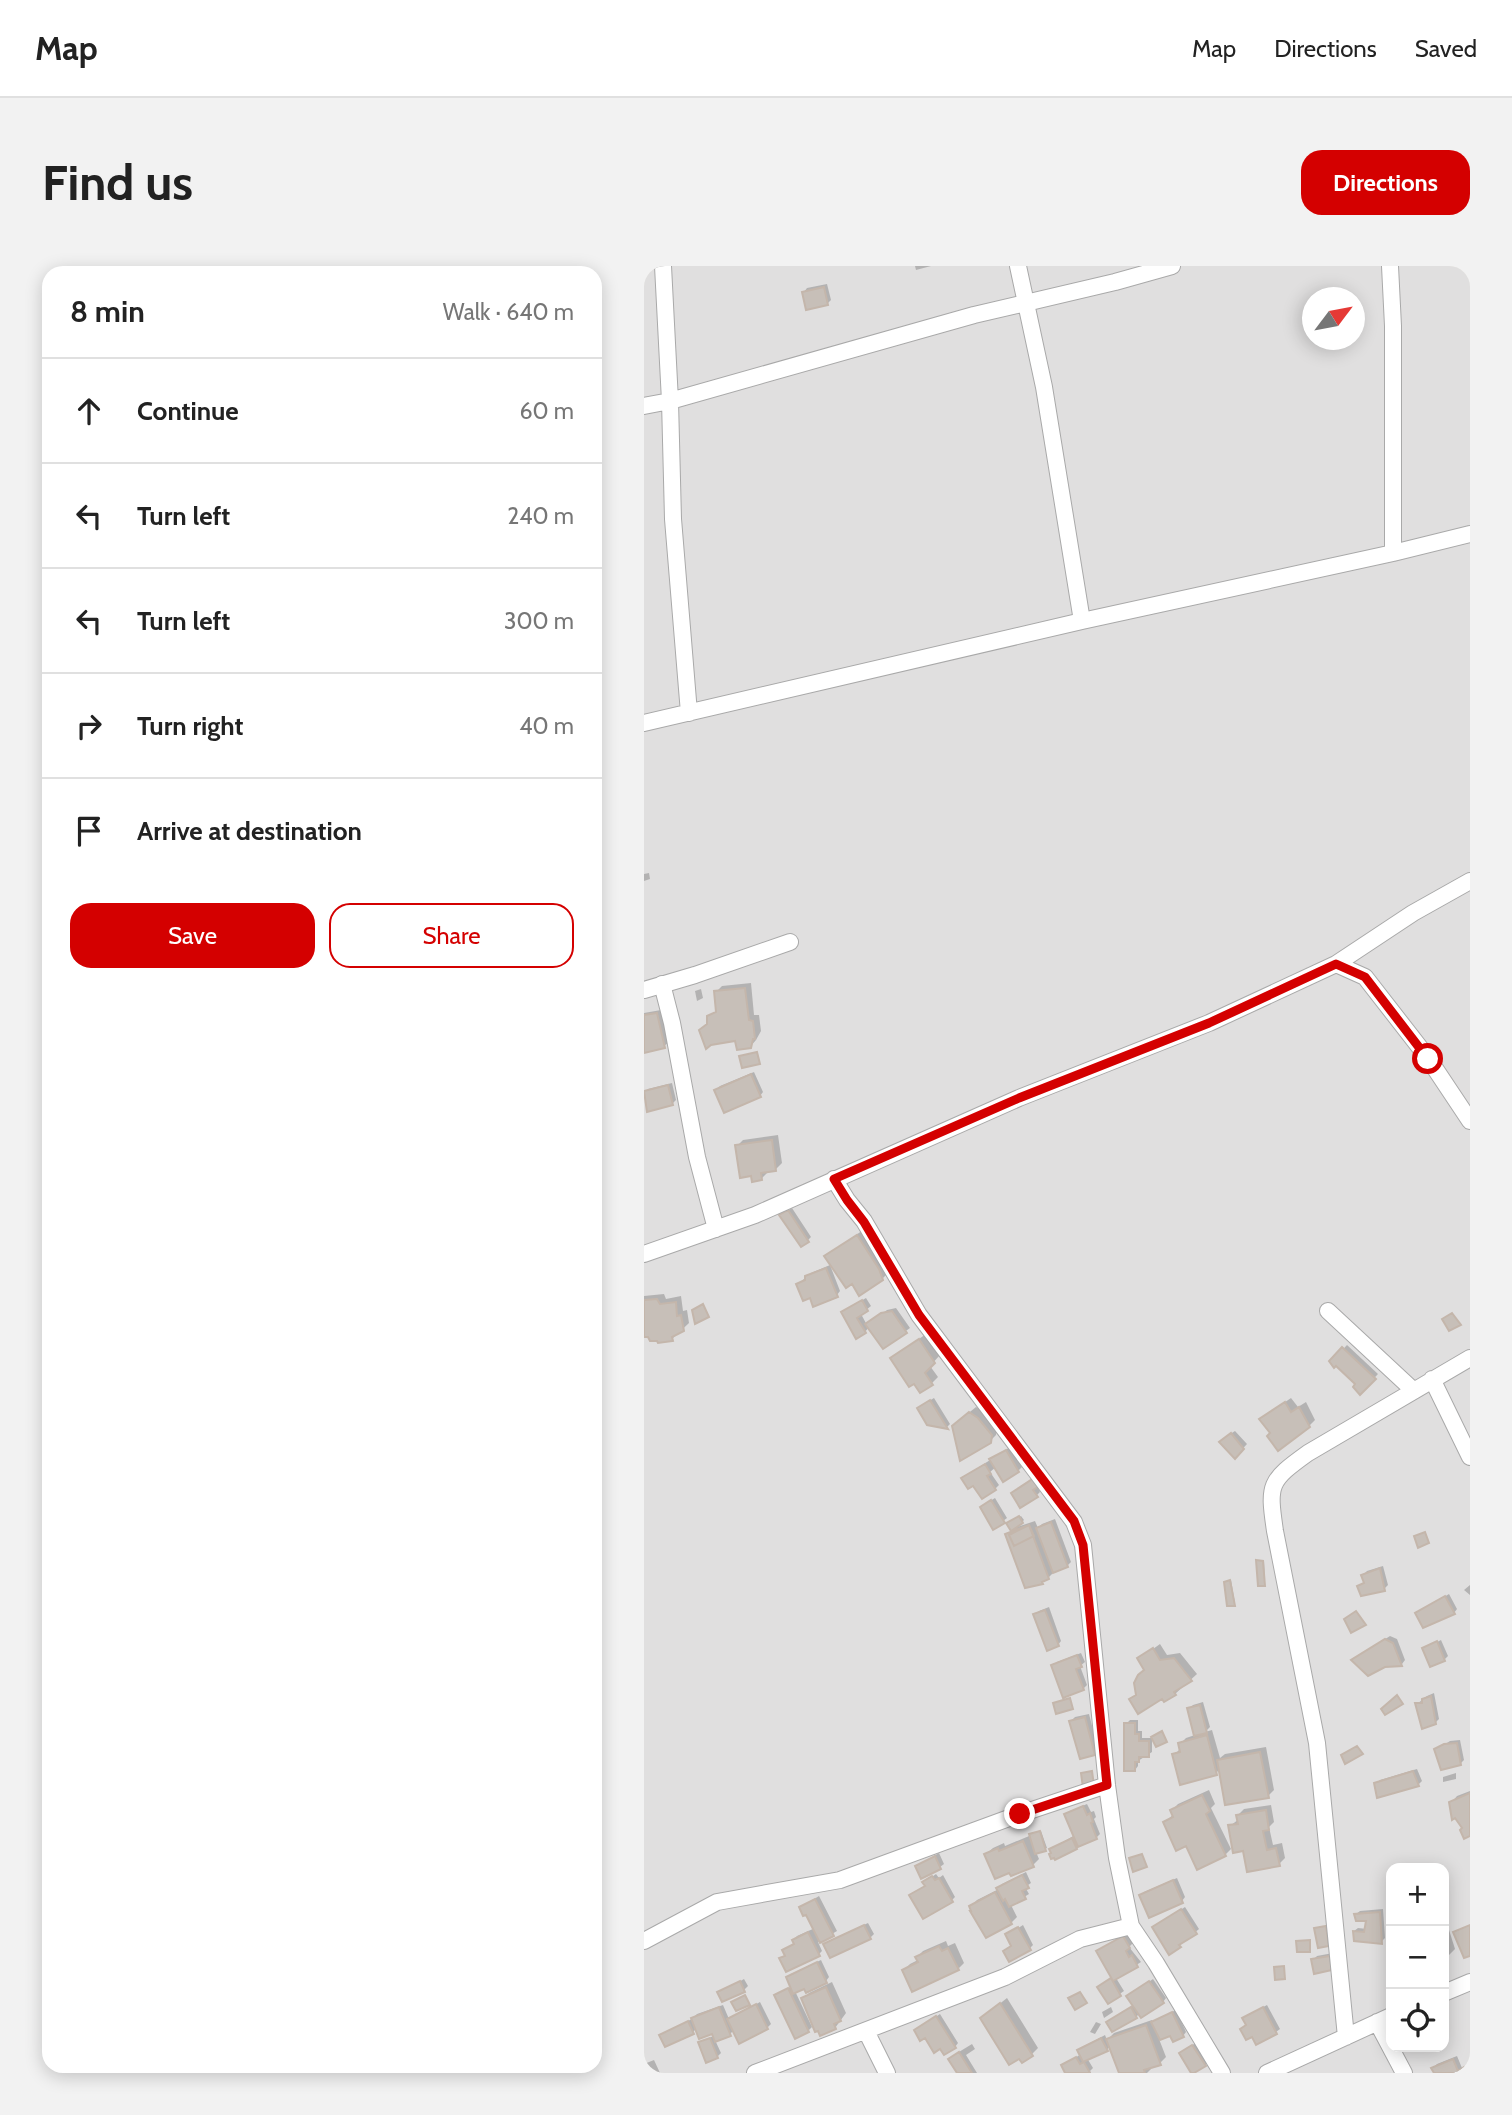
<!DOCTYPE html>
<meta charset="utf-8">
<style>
:root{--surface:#fff;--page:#f2f2f2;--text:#222;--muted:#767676;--line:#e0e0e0;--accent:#d40000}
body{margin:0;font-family:Cabin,sans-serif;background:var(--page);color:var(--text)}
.controls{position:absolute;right:21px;bottom:21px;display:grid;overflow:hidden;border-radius:14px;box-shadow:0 4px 18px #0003}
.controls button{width:63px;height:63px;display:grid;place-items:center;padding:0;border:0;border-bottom:2px solid var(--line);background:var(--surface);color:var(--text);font:35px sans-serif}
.compass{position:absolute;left:658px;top:21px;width:63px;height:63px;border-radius:50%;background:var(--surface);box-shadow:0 4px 18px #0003;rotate:58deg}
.stop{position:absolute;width:21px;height:21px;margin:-16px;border:5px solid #d40000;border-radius:50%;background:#fff}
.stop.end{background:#d40000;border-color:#fff;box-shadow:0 2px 7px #0008}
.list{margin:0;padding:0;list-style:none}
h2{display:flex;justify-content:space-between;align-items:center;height:91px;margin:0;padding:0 28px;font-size:30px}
h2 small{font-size:23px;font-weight:400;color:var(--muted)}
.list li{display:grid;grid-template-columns:46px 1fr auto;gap:21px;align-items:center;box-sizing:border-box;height:105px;padding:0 28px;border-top:2px solid var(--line)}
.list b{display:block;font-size:26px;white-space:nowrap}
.list em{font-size:23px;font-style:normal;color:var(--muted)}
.actions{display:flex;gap:14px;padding:21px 28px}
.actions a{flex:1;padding:16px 0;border:2px solid var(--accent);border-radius:21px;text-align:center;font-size:24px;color:var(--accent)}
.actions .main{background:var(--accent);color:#fff}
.icon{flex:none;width:38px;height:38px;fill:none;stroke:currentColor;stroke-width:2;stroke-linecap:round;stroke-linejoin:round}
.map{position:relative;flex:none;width:826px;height:1807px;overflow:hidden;border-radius:21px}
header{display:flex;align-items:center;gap:42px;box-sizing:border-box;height:98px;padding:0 35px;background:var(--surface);border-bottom:2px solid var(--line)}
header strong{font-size:33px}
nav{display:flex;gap:38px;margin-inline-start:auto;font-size:24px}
.intro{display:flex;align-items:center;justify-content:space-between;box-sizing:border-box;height:168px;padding:0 42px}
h1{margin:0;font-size:49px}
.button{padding:18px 32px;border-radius:21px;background:var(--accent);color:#fff;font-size:24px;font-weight:700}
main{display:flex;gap:42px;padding:0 42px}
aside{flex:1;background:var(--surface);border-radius:21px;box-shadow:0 4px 18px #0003}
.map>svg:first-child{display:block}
.residential{fill:#e0dfdf;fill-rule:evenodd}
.shadow{fill:#0003}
.building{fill:#c7bfb8;stroke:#c4b6ab;stroke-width:2}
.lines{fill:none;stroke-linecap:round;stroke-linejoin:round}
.street-casing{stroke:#a9a9a9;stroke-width:18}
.street{stroke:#fff;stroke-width:16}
.route{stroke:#d40000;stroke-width:9}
</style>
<header>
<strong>Map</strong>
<nav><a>Map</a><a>Directions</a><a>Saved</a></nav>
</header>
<div class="intro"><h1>Find us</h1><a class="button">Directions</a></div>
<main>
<aside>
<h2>8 min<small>Walk · 640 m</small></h2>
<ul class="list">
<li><svg class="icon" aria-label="ahead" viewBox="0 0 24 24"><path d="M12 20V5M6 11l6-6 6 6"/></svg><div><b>Continue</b></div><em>60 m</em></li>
<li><svg class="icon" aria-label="left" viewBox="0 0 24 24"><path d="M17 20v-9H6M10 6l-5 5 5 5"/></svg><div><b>Turn left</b></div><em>240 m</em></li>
<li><svg class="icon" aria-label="left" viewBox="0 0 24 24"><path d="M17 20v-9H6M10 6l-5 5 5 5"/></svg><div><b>Turn left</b></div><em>300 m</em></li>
<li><svg class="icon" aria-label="right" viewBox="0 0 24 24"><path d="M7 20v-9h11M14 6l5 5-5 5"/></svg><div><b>Turn right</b></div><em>40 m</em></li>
<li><svg class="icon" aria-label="arrive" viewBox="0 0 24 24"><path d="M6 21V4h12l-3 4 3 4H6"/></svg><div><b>Arrive at destination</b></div></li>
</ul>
<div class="actions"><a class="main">Save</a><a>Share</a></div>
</aside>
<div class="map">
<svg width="826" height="1807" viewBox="0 0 826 1807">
<rect width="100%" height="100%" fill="#f2efe9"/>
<path class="residential" d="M0,0H826V1807H0ZM668,32H710V74H668ZM747,1602H800V1781H747Z"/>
<path class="shadow" d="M271,0H287L272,4Z
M183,18L187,34L183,38L160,26L163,22Z
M5,607L6,613L0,615V608Z
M107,717L110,749H115L117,765L112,774L106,781L65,758V751L74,743L72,726L78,720Z
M57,723L59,732L53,735L51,725Z
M17,744L24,777L20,780L0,785V747Z
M110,806L119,826L116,830L72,824L76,820Z
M28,817L32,834L28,838L0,826L4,823Z
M134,869L138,897L132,903L123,904V907L117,913L93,880L99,874Z
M148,942L167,971L164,974L141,946Z
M219,964L244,1007L238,1013L183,990Z
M186,999L196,1025L193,1029L167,1030L154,1018L167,1007Z
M20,1028L22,1033L37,1030L39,1045L43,1044L45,1057L28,1073L0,1069V1030Z
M222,1032L227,1040L217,1048L223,1059L243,1044L252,1042L266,1062L239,1081L225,1061L221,1066L203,1043Z
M282,1068L296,1089L286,1100L294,1111L288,1117L248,1092Z
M703,1079L734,1108L716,1127L713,1118L688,1095Z
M290,1132L306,1158L303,1161L284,1157L278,1139Z
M647,1132L654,1141L662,1136L671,1154L665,1160L628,1167L624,1148Z
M332,1141L340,1146L353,1162L352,1169L346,1175L316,1154Z
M591,1165L603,1178L591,1191L580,1172Z
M366,1181L378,1201L374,1205L352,1201L346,1206L355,1219L351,1223L330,1217L323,1209Z
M394,1210L393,1220L396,1226L393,1229L369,1227Z
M351,1232L363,1252L359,1255L341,1238Z
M377,1250L380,1254L373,1261L391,1255L394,1262L398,1258L411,1253L427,1296L423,1300L410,1306L404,1312L363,1269L368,1264L366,1256Z
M615,1294H620L621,1318L614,1295Z
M739,1300L744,1319L740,1323L715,1320L721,1316L719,1309L723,1305Z
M587,1314L591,1337L590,1338L582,1316Z
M826,1319V1329L820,1324Z
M805,1328L813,1343L810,1347H773Z
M405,1341L417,1375L414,1379L391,1349L395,1345Z
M746,1370L753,1373L761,1394L758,1398L740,1400L713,1391Z
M797,1374L804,1390L800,1394L782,1382Z
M516,1378L523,1389L536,1387L553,1408L531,1428L519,1431L487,1434L494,1427L502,1404L495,1393Z
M437,1387L441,1396L436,1400L443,1419L439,1423L409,1400L413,1396Z
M790,1427L795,1453L791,1457L773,1438L783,1430Z
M559,1436L566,1461L561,1466L568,1464L576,1492L581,1488L622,1481L630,1524L624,1530L576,1503L572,1507L530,1489L537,1482L536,1478L542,1472L551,1469L545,1443L549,1439Z
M445,1448L454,1483L450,1487L427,1455L431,1451Z
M486,1454H494V1465H498V1472H508V1486L494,1495V1500L491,1504L482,1458Z
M816,1474L820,1494L816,1498L792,1484L806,1475Z
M773,1503L778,1515L774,1519L732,1518L736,1514Z
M812,1507V1513L799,1516V1511Z
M565,1524L571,1538L567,1542L587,1583L581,1589L543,1578L521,1556L530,1548L528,1544L534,1538Z
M826,1525V1568L807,1537L813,1530Z
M443,1538L447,1546L450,1545L452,1551L450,1553L456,1568L452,1572L412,1592L407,1583L431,1569L422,1549L426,1545Z
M627,1539L630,1556L625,1561L629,1579L638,1577L641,1592L635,1598L586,1560L595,1553L594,1549L600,1543Z
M397,1565L403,1582L392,1586L395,1593L389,1599L342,1588L349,1582L360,1577L361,1580Z
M295,1587L300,1598L296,1601L273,1600Z
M382,1606L387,1617L381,1621L385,1628L367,1639L373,1651L367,1657L327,1640L333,1634L355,1623L358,1618Z
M292,1608L295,1612L299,1609L311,1631L308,1634L267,1629L282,1619L281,1616Z
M533,1612L541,1631L538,1635L497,1630L500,1626Z
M175,1630L193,1665L174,1676L178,1685L175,1688L137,1693L142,1688L140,1684L142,1682V1684L158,1676L150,1674L153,1670L171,1662L163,1646L157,1641Z
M541,1641L555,1663L535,1680L514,1658Z
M739,1643L741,1672L737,1676L710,1665L714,1662L723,1663L725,1653L712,1648L716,1645Z
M801,1651L811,1683L805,1689L800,1691Z
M224,1657L230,1668L226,1672L182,1679L185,1675Z
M379,1659L389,1679L386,1682L369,1679L363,1669Z
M483,1667L489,1677L485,1681L497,1696L472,1712L480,1725L464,1736L459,1717L469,1711L454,1685Z
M302,1675L304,1680L311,1677L320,1697L314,1703L260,1704L266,1698L274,1694L273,1691L279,1685Z
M689,1687L691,1698L669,1694L673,1690Z
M177,1694L185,1711L182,1715L151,1725L168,1761L164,1765L132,1729L148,1720L144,1712L147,1708Z
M100,1713L104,1720L100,1724L75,1727Z
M509,1713L522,1732L519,1736L496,1747L492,1751L464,1756L490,1739L488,1727Z
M188,1716L202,1747L191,1762L159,1733L165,1727Z
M363,1732L394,1782L388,1788L344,1747Z
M116,1736L127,1758L123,1762L90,1764L86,1768L71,1774L77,1787L73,1791L56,1777L71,1769L69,1765L53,1762L49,1766L22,1779L18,1769L21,1766L48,1753L53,1748L79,1739L85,1753Z
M623,1739L636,1763L632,1766L609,1768L598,1763L604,1758L600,1752L604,1749Z
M467,1741L469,1746L460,1752L458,1746Z
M532,1744L542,1766L539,1770L527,1767L515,1773L522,1791L516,1797L506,1800L507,1803L503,1807H477L466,1780L463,1784L443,1792L449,1802L446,1805L447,1807H423L419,1800L437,1788L435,1784L439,1781L461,1769L463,1774L470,1767L508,1754L509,1756L513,1753Z
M296,1748L314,1777L311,1781L282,1769L276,1761Z
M452,1756L457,1758L451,1768L446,1766Z
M553,1776L564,1795L561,1799L541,1784Z
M328,1778L331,1783L322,1789L333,1807H315L310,1789Z
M813,1790L818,1802L824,1799L826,1807H792L789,1802L793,1798Z
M10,1794L16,1807H0V1798Z"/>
<path class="building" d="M180,21L184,39L162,44L158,26Z
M101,722L105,754L109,755L111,773H109L107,782L93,784L91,775L67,779L62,783L55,764L63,758V750L72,746L70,725Z
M13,747L21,782L0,787V749Z
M113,786L116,798L98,802L95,790Z
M107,808L117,831L80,847L70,824Z
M24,819L29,839L3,846L0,825Z
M128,874L132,905L117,907L118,914L108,916L107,910L96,912L91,879Z
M144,944L165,976L157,981L135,949Z
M213,969L235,1003L239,1014L215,1030L208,1018L202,1022L180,990Z
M182,1002L194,1031L169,1041L166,1032L159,1035L152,1018L161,1014V1010Z
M13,1033L16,1038L32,1036L33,1050L37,1049L40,1065L28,1071L29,1075L14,1077L13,1075H6L4,1071H0V1034Z
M218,1034L224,1045L213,1052L222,1067L212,1073L197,1046Z
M59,1038L65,1051L51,1058L48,1044Z
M248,1045L263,1067L239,1083L221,1058L237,1047Z
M808,1047L817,1059L805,1065L798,1053Z
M275,1073L291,1097L281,1107L289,1119L276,1127L270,1118L265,1121L246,1092Z
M698,1081L732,1113L716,1129L709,1121L711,1118L692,1100L690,1102L685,1095Z
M286,1134L304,1163L283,1159L273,1142Z
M641,1136L647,1146L655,1141L666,1161L634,1185L623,1170L626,1167L615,1153Z
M325,1146L334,1152L348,1169L347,1177L316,1195L308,1160Z
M587,1167L600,1183L591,1193L575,1176Z
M362,1184L375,1206L359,1216L345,1193Z
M341,1198L347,1208L343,1210L352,1224L338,1233L329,1220L324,1223L317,1212Z
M390,1212L395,1220L389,1224L394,1231L376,1242L367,1227Z
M347,1234L361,1257L349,1264L336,1241Z
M375,1250L379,1257L367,1265L362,1257Z
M407,1256L424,1301L409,1307L392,1262Z
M385,1259L390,1270L370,1280L365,1269Z
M385,1259L405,1313L398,1316L399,1318L381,1322L361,1268Z
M781,1266L785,1277L774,1282L770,1270Z
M612,1294L619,1295L621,1320H614Z
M736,1302L741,1325L717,1330L713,1320L720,1317L717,1309Z
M586,1314L591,1340H583L580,1316Z
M801,1330L811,1348L779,1362L771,1347Z
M401,1344L415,1380L403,1385L389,1348Z
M712,1345L722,1359L707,1367L700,1353Z
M741,1373L749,1377L758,1400L741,1401L724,1410L707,1394Z
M793,1375L801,1395L786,1401L778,1382Z
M509,1382L516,1394L530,1392L548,1415L530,1426L532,1429L520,1436L518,1433L494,1448L485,1433L492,1429L490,1417L494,1409L500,1404L493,1392Z
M433,1389L438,1401L432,1403L440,1424L419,1432L407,1399Z
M753,1429L759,1438L741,1449L737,1443Z
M787,1430L792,1458L778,1463L771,1437H778V1433Z
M426,1432L429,1443L412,1448L409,1437Z
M556,1439L563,1467L550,1470L543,1442Z
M441,1451L451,1489L436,1493L425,1455Z
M480,1457H491V1468H495V1475H505V1491H495V1496H491V1505H480Z
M518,1465L523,1476L512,1481L507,1471Z
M563,1469L573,1509L536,1519L528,1488L536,1486L534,1477Z
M813,1477L817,1499L797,1504L790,1483L800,1478Z
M713,1480L719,1488L701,1498L697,1489Z
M616,1486L625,1532L581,1539L573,1494Z
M448,1505L450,1520L439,1522L437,1507Z
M769,1505L775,1520L733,1532L730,1517Z
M826,1527V1570L820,1573L816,1564L818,1562L811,1552L808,1554L805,1536Z
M558,1529L566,1545L562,1548L582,1590L553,1604L542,1580L532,1585L519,1556L529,1551L526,1544Z
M439,1540L443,1549L446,1547L449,1556L447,1557L453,1573L434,1581L420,1548Z
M622,1544L625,1564L619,1565L623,1584L632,1582L636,1600L603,1606L599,1585L589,1587L584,1559L594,1558L592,1549Z
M396,1565L402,1585L391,1588L385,1568Z
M428,1572L433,1583L411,1594L410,1592L407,1593L405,1588L407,1587L405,1583Z
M379,1575L390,1601L367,1610L365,1607L351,1613L340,1588L354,1582L355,1585Z
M498,1588L503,1601L489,1606L485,1592Z
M291,1590L297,1603L277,1613L271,1600Z
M378,1609L385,1622L378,1625L382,1633L365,1641L361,1633L359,1635L352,1622Z
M288,1610L291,1614L295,1612L309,1636L279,1653L265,1629L281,1620L278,1616Z
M529,1614L539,1637L505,1652L495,1629Z
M351,1626L368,1658L342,1672L326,1645H327L325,1640Z
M171,1633L190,1670L176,1677L162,1649L159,1650L155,1641Z
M537,1643L553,1668L535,1679L537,1681L525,1689L508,1661Z
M736,1646L738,1678L710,1675L709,1665L720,1666L722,1655H712L710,1648Z
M220,1659L227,1673L186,1692L179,1678Z
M826,1659V1690L820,1692L809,1666Z
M682,1660L685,1680L674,1682L670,1662Z
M374,1661L387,1684L365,1696L359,1685L367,1680L361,1668Z
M164,1666L176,1690L142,1706L135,1692L141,1690L138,1684L150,1678L148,1674Z
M479,1670L486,1682L482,1685L485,1691L488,1689L494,1701L469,1715L452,1685Z
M666,1674V1686H653L652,1675Z
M295,1680L298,1685L304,1682L315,1704L268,1726L258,1704L274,1696L271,1691Z
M686,1690L688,1704L670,1708L667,1693Z
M173,1696L183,1717L162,1727L160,1723L149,1728L142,1711Z
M640,1700L641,1713L631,1714L630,1701Z
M467,1712L477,1730L464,1738L453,1721Z
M96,1715L101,1726L78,1736L73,1726Z
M505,1715L520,1737L497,1752L482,1730Z
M182,1721L197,1755L190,1758L192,1763L176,1770L174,1765L171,1766L157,1732Z
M144,1722L165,1766L151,1773L130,1729Z
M436,1726L443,1737L431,1744L424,1732Z
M101,1729L106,1739L92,1745L87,1736Z
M356,1737L389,1790L378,1797L375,1793L365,1799L336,1752Z
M112,1738L124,1763L95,1778L83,1753Z
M75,1741L87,1770L71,1776L68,1768L55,1773L47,1752Z
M487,1741L493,1752L468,1766L462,1756Z
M619,1741L633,1768L612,1779L608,1771L602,1774L596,1763L602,1759L598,1752Z
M528,1746L540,1771L529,1776L526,1770L516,1774L507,1756Z
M292,1750L312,1782L300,1789L296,1783L290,1787L281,1772L276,1775L270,1764Z
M44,1755L50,1768L21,1781L15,1769Z
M502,1759L517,1799L500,1804L501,1807H475L462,1773Z
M66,1772L74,1792L62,1797L54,1776Z
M457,1772L464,1785L439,1796L433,1784Z
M548,1779L562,1800L550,1807H547L535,1787Z
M315,1786L328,1807H313L304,1793Z
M432,1791L436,1798L440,1796L446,1807H421L417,1799Z
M809,1793L814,1805L820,1801L822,1807H790L787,1802Z"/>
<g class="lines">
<defs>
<path id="street" d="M19,0L26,135L330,49L471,16L528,0
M374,0L400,121L438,355L749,287L826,268
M746,0L749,60V287
M0,140L26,135L29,253L45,447
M0,457L438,355
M692,698L721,711L784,792L826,855
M18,718L28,757L53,891L72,963
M0,724L51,709L146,676
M190,913L203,934L220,955L275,1049L430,1256L439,1279L463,1519L473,1592L487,1660L512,1697L578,1807
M0,988L111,949L375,832L565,757L692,698L769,647L826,615
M684,1045L769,1124
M788,1113L826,1191
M0,1675L73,1636L196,1614L376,1548L463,1519
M800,1727L826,1716
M733,1756L760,1807
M222,1765L243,1807
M702,1771L673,1477L631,1265C624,1218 625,1215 664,1187L826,1092
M111,1807L361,1711L436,1673L487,1660
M623,1807L747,1750"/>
</defs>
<use href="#street" class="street-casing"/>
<use href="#street" class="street"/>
</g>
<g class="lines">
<path class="route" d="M376,1548L463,1519L439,1279L430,1255L275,1049L220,956L203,934L190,913L375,832L565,757L692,698L721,711L784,793"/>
</g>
</svg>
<div class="controls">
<button>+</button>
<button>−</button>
<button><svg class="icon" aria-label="locate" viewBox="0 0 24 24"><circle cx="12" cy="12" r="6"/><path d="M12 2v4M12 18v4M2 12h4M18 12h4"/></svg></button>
</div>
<svg class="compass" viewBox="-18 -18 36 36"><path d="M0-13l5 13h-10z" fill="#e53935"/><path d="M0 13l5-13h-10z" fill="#767676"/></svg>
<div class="stop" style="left:784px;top:793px"></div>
<div class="stop end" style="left:376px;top:1548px"></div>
</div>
</main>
